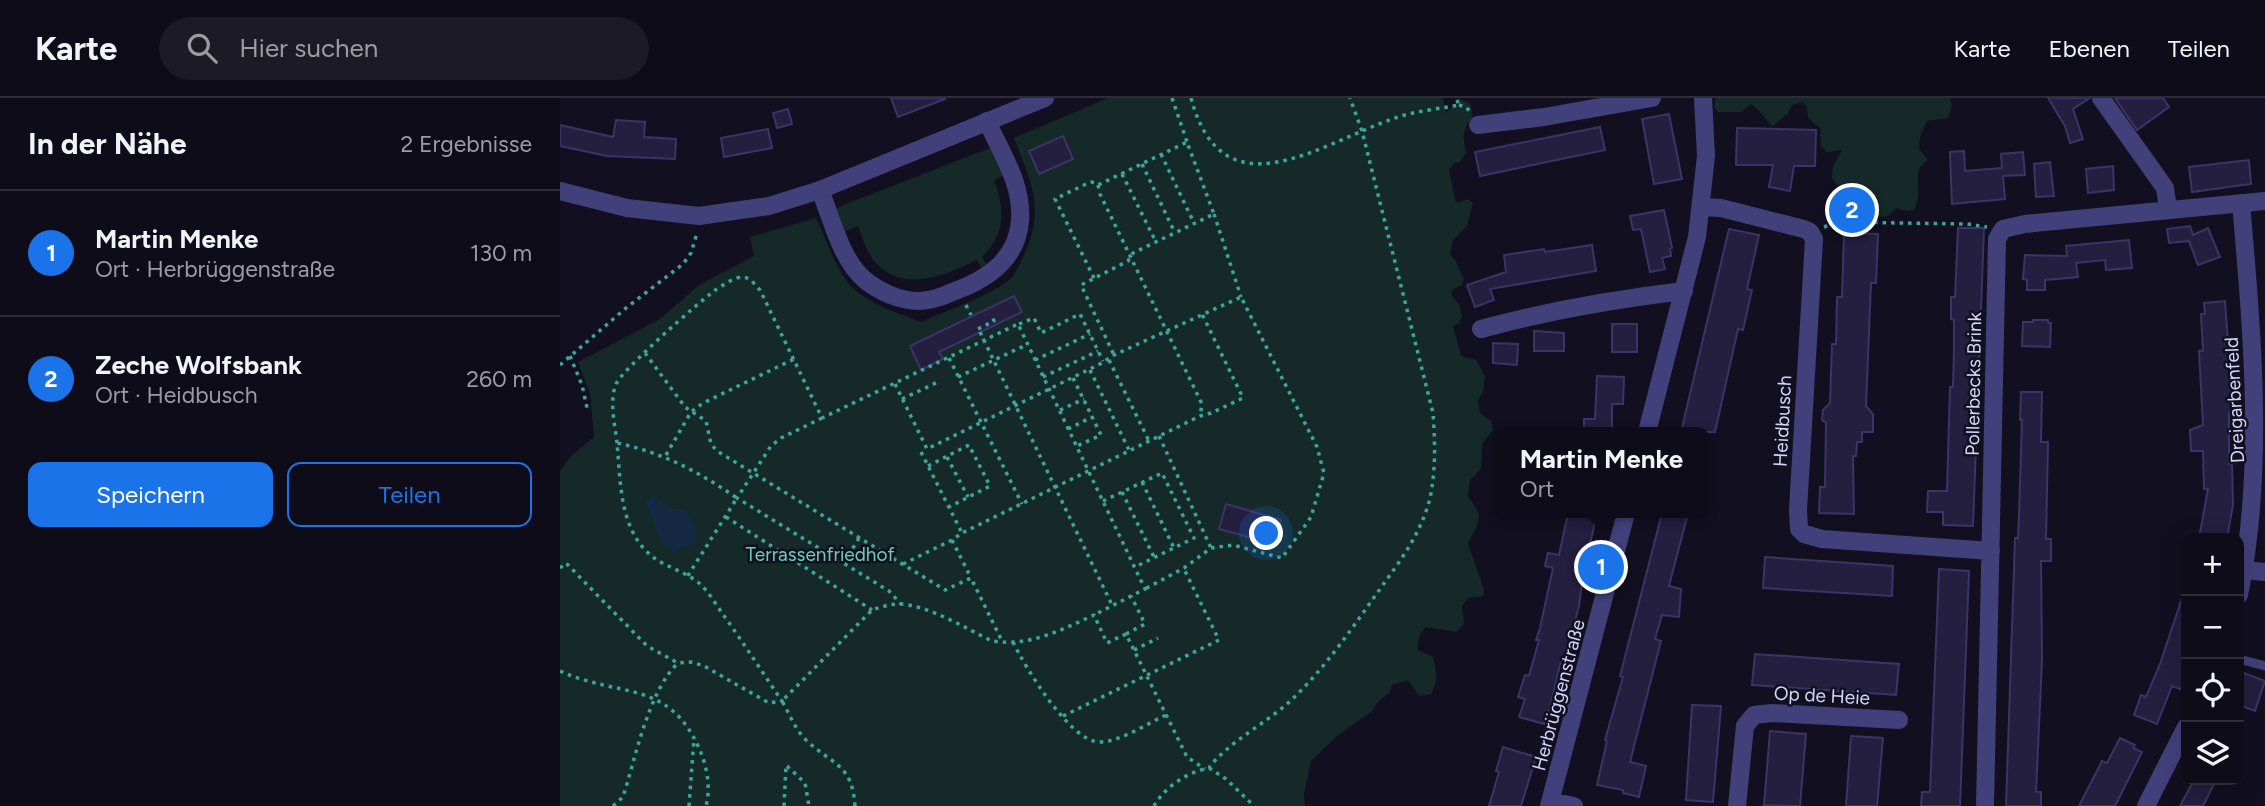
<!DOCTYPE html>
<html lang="de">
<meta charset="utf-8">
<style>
:root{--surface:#0e0c18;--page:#1c1a25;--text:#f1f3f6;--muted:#9b9ba2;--line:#2e2c37;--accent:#1a73e8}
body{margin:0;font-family:Figtree,sans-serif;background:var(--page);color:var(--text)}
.controls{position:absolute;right:21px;bottom:21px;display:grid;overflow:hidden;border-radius:14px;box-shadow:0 7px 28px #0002}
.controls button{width:63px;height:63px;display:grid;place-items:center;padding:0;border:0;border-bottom:2px solid var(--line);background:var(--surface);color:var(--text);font:35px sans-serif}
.you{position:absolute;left:707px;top:436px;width:24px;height:24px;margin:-18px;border:5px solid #fff;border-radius:50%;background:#1a73e8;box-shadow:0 0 0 10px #1a73e833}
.badge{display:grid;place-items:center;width:46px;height:46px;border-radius:50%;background:var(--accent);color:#fff;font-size:23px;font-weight:700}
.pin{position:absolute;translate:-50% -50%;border:4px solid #fff;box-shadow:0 2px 7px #0006}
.popup{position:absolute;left:933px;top:329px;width:217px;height:91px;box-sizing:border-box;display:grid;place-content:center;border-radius:14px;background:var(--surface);filter:drop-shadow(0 2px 5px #0005);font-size:23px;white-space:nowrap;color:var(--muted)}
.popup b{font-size:26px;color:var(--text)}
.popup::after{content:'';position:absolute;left:50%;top:100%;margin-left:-14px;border:14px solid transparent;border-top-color:var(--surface)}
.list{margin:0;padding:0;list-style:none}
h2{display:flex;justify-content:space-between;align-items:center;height:91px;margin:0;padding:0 28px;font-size:30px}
h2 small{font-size:23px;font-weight:400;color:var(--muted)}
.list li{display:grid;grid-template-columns:46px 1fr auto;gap:21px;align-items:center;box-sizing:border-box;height:126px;padding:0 28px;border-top:2px solid var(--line)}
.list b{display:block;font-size:26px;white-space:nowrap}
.list p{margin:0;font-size:23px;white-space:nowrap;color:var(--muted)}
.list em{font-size:23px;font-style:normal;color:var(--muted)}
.actions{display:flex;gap:14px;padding:21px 28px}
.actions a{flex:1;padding:16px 0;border:2px solid var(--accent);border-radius:14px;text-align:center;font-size:24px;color:var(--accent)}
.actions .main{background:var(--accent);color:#fff}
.icon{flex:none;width:38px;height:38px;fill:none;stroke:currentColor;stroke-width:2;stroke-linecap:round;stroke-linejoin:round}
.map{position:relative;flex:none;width:1705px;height:708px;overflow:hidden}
header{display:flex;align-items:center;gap:42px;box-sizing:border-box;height:98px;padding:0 35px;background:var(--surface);border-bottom:2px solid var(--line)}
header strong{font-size:33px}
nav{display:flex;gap:38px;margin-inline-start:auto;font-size:24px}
.search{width:490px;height:63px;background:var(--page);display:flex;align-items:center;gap:18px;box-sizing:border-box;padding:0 24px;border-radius:38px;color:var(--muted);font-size:26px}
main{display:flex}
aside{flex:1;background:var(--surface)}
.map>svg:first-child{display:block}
.green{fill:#142928}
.water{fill:#152945}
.building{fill:#241e3f;stroke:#3c3368;stroke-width:2}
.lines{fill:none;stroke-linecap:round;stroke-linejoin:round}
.path{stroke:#3ca69d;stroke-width:3.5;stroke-dasharray:3.5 5;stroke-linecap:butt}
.service{stroke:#41407a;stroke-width:9}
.minor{stroke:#41407a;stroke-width:18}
.tertiary{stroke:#41407a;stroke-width:18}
.labels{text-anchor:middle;stroke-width:5;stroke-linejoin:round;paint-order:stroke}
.street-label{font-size:19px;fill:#d7d4fa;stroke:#121020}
.park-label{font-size:19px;fill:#69d1b5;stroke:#121020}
</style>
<header>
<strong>Karte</strong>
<div class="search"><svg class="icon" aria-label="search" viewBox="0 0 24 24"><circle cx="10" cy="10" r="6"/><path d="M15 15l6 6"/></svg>Hier suchen</div>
<nav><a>Karte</a><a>Ebenen</a><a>Teilen</a></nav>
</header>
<main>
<aside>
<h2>In der Nähe<small>2 Ergebnisse</small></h2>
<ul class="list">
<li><span class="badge">1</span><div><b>Martin Menke</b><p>Ort · Herbrüggenstraße</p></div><em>130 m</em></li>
<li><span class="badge">2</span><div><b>Zeche Wolfsbank</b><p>Ort · Heidbusch</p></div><em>260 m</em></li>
</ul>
<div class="actions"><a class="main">Speichern</a><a>Teilen</a></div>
</aside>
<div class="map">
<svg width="1705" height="708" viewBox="0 0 1705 708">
<rect width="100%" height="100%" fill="#121020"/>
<path class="green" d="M548,0H883L886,15L899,1L910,5C916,25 909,18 905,32C902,39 905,48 906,55L900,64L893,66L889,72L895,102L898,105L908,101L913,105L907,128L893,142L890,156C898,164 898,171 904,180L902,187L893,191L891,196L900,208L902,219L899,225L893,228L901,258L916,262L925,278L923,294L918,302L920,315L931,323L933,332L922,346L921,371L910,382L908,399C926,421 918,423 908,446L924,491L923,498L908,500L902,508L904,526L896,534L866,529C858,536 858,543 858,552L873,559C877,574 878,583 871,596L859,598L848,582L832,587L830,594L817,605L812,613L777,638L751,663L744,696L745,708H0V373L9,360L34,339L30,296L18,264L100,221L139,187L194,158L190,139L256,120C268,144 278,181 300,196C318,209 340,216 361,224C387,212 426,200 449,182C455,177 460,166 463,159C486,112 471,84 454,40Z
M1156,0H1390L1392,7L1388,20L1367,23L1360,39L1359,51L1368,62L1359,70C1356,84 1361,100 1354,112L1348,113L1336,110L1328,118L1320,119L1306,117L1292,121L1271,111V106L1278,102L1291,103L1297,98L1294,88L1277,87L1272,80L1273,68L1282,52L1267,54L1261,49L1260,30L1248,20L1247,8L1242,4L1232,7L1228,15L1213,28C1204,21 1201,12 1191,6L1181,14H1158L1154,9Z
M430,50L446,77L434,82C445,110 446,136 422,159L428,169L423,172L417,162C384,178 343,196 314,163C306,153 303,140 298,128L284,134L276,110Z"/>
<path class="water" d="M94,398L111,411H124L135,426V445L113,453L101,444L86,404Z"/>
<path class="building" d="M331,0H385V1L338,19Z
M1488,0H1530L1513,11L1523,41L1510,45L1505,28Z
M1555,0H1603L1609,9L1577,32Z
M228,11L232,26L217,30L213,15Z
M1109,16L1122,81L1094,86L1082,21Z
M56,22L85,24L84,39L116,41L115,61L47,58L0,48V27L53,39Z
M1040,29L1045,52L920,78L915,54Z
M1177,30L1256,32L1255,68H1234L1230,93L1209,89L1213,67H1176Z
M208,31L212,50L164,59L161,40Z
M503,38L513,61L479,76L469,53Z
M1404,53L1405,73L1442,70L1441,56L1463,54L1465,77L1443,78L1445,101L1392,106L1390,54Z
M1689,62L1691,86L1632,94L1629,69Z
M1490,64L1494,98L1476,99L1474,66Z
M1553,68L1554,92L1528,95L1526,71Z
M1104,112L1112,150L1110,151L1111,158L1102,160L1105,171L1090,174L1081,131L1073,132L1070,118Z
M1630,128L1633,137L1648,130L1660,159L1638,167L1629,143L1609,145L1607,131Z
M1398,130H1424L1413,428L1383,427V414H1367L1368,393H1387L1390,289H1393L1394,251V222L1391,221V199H1395Z
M1169,131L1199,137L1187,191L1192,192L1183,232L1178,231L1155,334H1121Z
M1284,135L1318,136L1316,185H1311L1306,308L1313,316V334H1302V344H1297L1296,358H1293L1294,416L1259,415L1260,389H1265L1266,325L1262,322L1263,312L1270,305L1272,246H1276L1277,199H1282Z
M1569,142L1572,170L1546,172L1545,162L1516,165L1518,179L1485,182V192H1467V182L1463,181L1465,157L1507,158L1506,148Z
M1032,147L1036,173L930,191L934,202L915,209L907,187L946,174L944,157L984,151L985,154Z
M454,198L462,214L379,254L383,261L361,272L350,248Z
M1665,203L1673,313L1669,314V366H1672L1673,407L1667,440H1639L1648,391H1644L1643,353H1631L1630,332L1643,327L1639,253H1643L1641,216H1645L1644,205Z
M1473,222H1488V225H1491L1490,249L1462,248L1463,224H1473Z
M1052,226H1077V254H1052Z
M974,233L1004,235V253H974Z
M933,245L958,246L957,267L933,265Z
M1037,278L1064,279L1063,306H1052V334H1024V321H1035Z
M1461,294H1482L1481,344H1488L1486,441H1491V463H1481L1482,562L1476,694H1481V708H1446L1455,440H1458L1459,417L1462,322H1460Z
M666,406L721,422L714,446L659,431Z
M1008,415H1037L1023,477L1019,508L1004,564L1001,563L987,622H985L984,626L959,619L965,601L958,599L965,577L969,578L979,542H976L980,530L993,470L985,468L988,455L999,457Z
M1102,415H1128L1109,488L1121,491L1119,519L1102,517L1095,541L1101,543L1070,664L1086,668L1079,699L1063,695V692L1037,687L1047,643L1045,642L1063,579L1060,578Z
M1205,459L1333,468L1332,498L1203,490Z
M1379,471L1409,473L1400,708H1361L1362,694H1370Z
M1624,494L1626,495V593L1612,588L1597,626L1574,617L1581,597L1586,599L1600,566Z
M1195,556L1339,566L1336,597L1192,587Z
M1684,575L1705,583L1695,613L1679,607V588Z
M1132,607L1161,608L1153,704L1126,702Z
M1210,633L1246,636L1240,708L1204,707Z
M1291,638L1323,640L1317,708H1286Z
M1560,640L1575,647L1573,650L1582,654L1555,708H1519L1542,663L1547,665Z
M943,649L976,659L961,708H929L939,674L936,673Z
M1634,682H1656L1643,708H1620Z"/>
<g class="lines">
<path class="path" d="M612,0L627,44
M631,0C663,119 761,45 835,20C855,13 878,11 899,7L896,0
M899,7L906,9L911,15
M601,56L634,125
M582,66L615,135
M562,76L596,144
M538,87L540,96L642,306L640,318
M654,116L681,199
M1264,129L1277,124L1407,126L1427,129
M534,180L495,101L528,85L532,84L538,87L627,44L654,116L573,155L568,163L521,187L554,257
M406,207L411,217
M459,226L474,220L481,235L520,216L543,263
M418,231L434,223L433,220
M420,234L552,507
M85,255L125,309L146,323L151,346L157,353L385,492L411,480L442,543
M10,258L22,287L28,314
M389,260L462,406
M475,262L530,236
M549,262L589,343
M0,267L66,210L123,166L131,155L137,135
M530,272L569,352
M398,279L466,247
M483,279L538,253
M513,280L541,337L517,348
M335,286L367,351L540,266L554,257L681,199L757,349L764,375L751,419L722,460L673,447L651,450L624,470L585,491
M342,301L380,283
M500,312L524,301
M262,320L221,340L211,348L177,400L329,493L341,506
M508,331L532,319
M599,338L651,450
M57,345C55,327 49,303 56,286C62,272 139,204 154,193C161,188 174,179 183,179C191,180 195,187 200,192L262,320L458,226L585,491L534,517
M361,354L402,435
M106,357L131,314L143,305L234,261
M387,359L408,399
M368,368L409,347L430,388L389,409
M582,384L614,450
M562,394L594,459
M543,403L602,375L634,440L575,469
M166,419L312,512
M392,442L411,480
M284,465L299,440
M343,466L392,442L402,435L640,318L651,315L683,300L642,216
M0,470L6,465L87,548L118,565L131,564L144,568L209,605L222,603C202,574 183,544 162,515C155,505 148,493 139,485C127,475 110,470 97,462C59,436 61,387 57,345C104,355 137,373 177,400L127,479
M566,536L585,526L571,498
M453,544C465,569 511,645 540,644C562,643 586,626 606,617
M574,552L598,540
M0,573C59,600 108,581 139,650C147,668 151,689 146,708
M503,618L659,542L624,471
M649,670L666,681L694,708
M53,708L63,699C75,661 89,592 118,565
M129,708L134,640
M224,708L226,667L245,685L249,708
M295,708C292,664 271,667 245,641C235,631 229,615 222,603L312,512C321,509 329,506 339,506C368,507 405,530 432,543C469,549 501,532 534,517L547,545L566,536L627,659L645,671
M594,708C605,689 627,674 649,670C665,647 704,626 727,606C762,574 788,536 815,498C837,467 861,437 870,400C876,372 875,343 873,315L802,33L790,0"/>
<path class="service" d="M1679,561L1705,568"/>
<path class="minor" d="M1541,0L1605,90L1608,111
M918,27L984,19L1092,0
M260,92C272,121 281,162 305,182C320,194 340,203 359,203C372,203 384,198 395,193C428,181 457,161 460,123C463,86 441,55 427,23
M1142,109L1161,110L1244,131L1250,134L1254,141L1238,412L1239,431L1244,436L1262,441L1431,453
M921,231C987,213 1056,201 1124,193
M1087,334L1137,139L1146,58L1143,0
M1686,472L1705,474
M1679,497C1705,370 1692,234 1681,105
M991,703L1014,708
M989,708L1066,415
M1177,708L1185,628L1194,617L1212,615L1339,622
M1425,708L1437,141L1443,131L1465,126L1705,103
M1586,708L1626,629"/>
<path class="tertiary" d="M0,93L67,110L139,118L209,108L260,92L485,0"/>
</g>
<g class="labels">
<g class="street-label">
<text transform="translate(1413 286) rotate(-89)" y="7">Pollerbecks Brink</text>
<text transform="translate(1674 302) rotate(-93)" y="7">Dreigarbenfeld</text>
<text transform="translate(1222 323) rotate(-87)" y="7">Heidbusch</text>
<text transform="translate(998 597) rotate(-75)" y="7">Herbrüggenstraße</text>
<text transform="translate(1262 597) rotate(3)" y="7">Op de Heie</text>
</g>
<g class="park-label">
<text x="260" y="463">Terrassenfriedhof</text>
</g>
</g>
</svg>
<div class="controls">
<button>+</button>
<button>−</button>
<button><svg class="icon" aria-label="locate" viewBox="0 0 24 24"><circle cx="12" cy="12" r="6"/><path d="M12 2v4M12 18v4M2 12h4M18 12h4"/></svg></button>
<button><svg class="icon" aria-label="layers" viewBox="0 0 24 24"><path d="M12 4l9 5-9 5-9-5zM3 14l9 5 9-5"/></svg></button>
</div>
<div class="you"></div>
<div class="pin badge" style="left:1041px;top:469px">1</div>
<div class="popup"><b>Martin Menke</b>Ort</div>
<div class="pin badge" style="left:1292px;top:112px">2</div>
</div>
</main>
